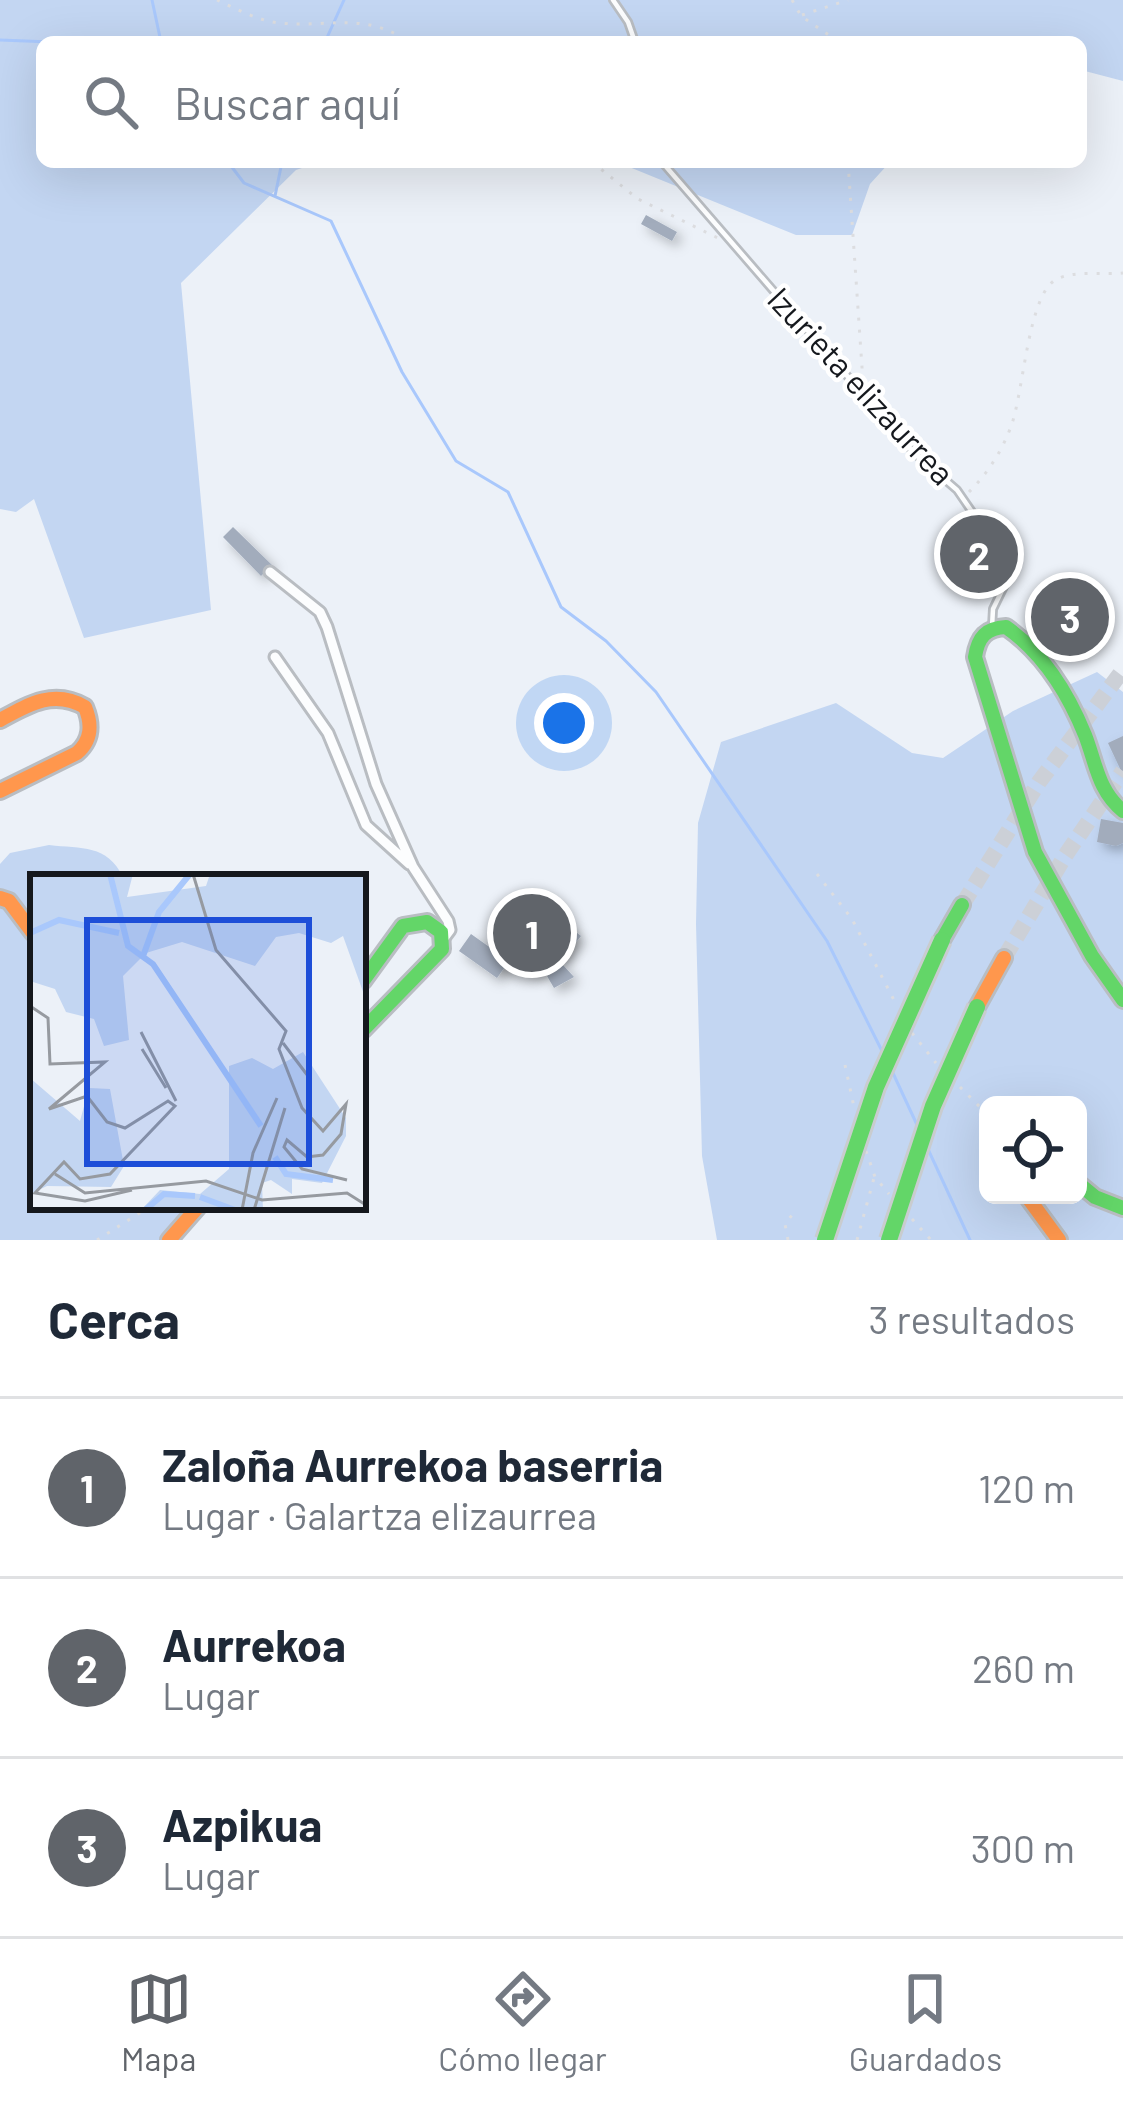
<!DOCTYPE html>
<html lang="es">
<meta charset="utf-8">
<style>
:root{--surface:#fff;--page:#f6f6f7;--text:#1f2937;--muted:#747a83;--line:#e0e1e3;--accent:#60646a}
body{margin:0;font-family:Barlow,sans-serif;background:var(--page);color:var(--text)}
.controls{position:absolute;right:36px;bottom:36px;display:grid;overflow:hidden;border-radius:18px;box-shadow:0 12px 48px #0002}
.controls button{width:108px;height:108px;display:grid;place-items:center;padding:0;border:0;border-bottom:3px solid var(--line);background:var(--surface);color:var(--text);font:60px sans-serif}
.you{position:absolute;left:564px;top:723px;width:42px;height:42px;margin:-30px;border:9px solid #fff;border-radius:50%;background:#1a73e8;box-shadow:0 0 0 18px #1a73e833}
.badge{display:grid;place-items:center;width:78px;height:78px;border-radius:50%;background:var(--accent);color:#fff;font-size:39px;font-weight:700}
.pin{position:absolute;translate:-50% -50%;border:6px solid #fff;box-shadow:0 3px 12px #0006}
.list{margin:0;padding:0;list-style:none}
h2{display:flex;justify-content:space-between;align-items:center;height:156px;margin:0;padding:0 48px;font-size:51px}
h2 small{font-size:39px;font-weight:400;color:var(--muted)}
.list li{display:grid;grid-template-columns:78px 1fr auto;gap:36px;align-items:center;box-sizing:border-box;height:180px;padding:0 48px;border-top:3px solid var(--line)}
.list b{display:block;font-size:45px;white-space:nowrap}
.list p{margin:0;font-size:39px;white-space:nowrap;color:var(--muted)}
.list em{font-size:39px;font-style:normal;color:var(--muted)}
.icon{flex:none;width:66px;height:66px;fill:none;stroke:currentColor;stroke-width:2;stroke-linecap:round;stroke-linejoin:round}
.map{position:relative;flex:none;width:1123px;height:1240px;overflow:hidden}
.search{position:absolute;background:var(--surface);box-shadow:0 12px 48px #0002;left:36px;right:36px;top:36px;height:132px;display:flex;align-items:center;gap:30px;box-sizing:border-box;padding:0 42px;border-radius:18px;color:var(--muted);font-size:45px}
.sheet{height:696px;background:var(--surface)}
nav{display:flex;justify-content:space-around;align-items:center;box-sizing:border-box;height:168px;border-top:3px solid var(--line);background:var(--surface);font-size:33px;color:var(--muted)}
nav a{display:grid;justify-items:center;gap:6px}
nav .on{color:var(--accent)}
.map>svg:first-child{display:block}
.green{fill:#c3d6f2;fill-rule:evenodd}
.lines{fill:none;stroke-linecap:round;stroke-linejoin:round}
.stream{stroke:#a9c8fc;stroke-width:3}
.building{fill:#a2acbc;filter:url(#shadow)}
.highway-tunnel{stroke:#ccd0d7;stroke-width:16;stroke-dasharray:16 8;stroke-linecap:butt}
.lane-casing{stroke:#b9bdc2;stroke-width:10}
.street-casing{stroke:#b9bdc2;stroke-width:15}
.fast-casing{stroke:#b9bdc2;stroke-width:20}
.slow-casing{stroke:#b9bdc2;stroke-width:20}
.path{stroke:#dcdde0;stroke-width:3;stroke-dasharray:3 9;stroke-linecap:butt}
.lane{stroke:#fcfdfe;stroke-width:4.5}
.street{stroke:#fcfdfe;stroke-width:9}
.fast{stroke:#63d668;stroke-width:14}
.slow{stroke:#ff974d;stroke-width:14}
.fast-bridge-casing{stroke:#c9cccf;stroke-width:22;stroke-linecap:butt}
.fast-bridge{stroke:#63d668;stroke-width:16}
.labels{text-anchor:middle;stroke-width:9;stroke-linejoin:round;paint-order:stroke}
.street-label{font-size:33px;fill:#15181d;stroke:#fff}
.inset-river{fill:none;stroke:#a9c8fc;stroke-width:6}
.inset-road{fill:none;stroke:#969aa0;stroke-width:3}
.view{fill:#1d4ed8;fill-opacity:0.15;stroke:#1d4ed8;stroke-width:6}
.inset-edge{fill:none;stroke:#15181d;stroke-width:6}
</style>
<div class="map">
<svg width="1123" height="1240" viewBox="0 0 1123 1240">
<defs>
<filter id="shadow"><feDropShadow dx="5.5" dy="5.5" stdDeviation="6" flood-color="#0004"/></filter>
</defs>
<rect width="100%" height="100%" fill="#ecf1f8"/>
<path class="green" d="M0,0H1123V81L1081,70V42H42V162H320L296,170L181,283L211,610L84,638L34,499L16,512L0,509Z
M617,162H890L870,184L852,235H796Z
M1097,672L1123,692V1240H717L702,1156L696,924L698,823L721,742L836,703L912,753L943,758L1013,711ZM988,1105H1078V1195H988Z
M49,845C82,849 107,844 123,877H33V1207H179L182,1240H0V864L10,853Z"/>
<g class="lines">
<path class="stream" d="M152,0L161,42
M0,40L51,42
M325,42L344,0
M228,162L244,183L331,221L402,372L456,461L508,492L561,607L606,641L656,692L827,941L882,1051
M275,196L282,162
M892,1071L918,1127
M927,1147L970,1240"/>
</g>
<path class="building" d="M646,215L677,232L672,241L641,224Z
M233,527L272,565L261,576L223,537Z
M978,534L997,559L979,573L960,548Z
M1071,589L1086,613L1090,610L1096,621L1061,643L1040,608Z
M1123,736V775L1108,743Z
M1101,819L1123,823V843L1116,846L1097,842Z
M541,905L581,936L561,961L551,954L537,974L503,950L532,909L536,911Z
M471,934L509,961L497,978L459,951Z
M563,965L574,977L554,988L547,976Z"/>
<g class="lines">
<path class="highway-tunnel" d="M962,905L1039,782L1123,670
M1004,958L1065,856L1123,771"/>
<defs>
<path id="lane" d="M613,0L628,22L635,42
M662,162L913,452L957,490L1012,570L993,609L992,627"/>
<path id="street" d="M270,572L320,612L327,627L376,784L413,867L448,921L450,930L444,938
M275,657L328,733L366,825L409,864"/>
<path id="fast" d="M1123,811C1098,791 1096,763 1085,735C1068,693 1043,653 1006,627C986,628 978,637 975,657L1035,852L1092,956L1123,1000
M942,940L962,905
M363,981L403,926L427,922L441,932L442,949L363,1030
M1078,1183L1095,1197L1123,1208"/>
<path id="slow" d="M0,720C29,704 54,689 85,707C92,724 92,740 77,753L0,791
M0,898L9,901L33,933
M977,1007L1004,958
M1026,1195L1059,1240
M169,1240L198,1207"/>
</defs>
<use href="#lane" class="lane-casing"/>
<use href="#street" class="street-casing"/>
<use href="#fast" class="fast-casing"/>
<use href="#slow" class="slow-casing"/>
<path class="path" d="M217,0C236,9 259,21 280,23C329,28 364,11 409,42
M792,0L801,16L839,42
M802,15L848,0
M592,162L638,199L718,238
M848,162L863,382
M969,492C986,475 1001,453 1010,429C1024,396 1027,293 1057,279C1076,270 1103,275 1123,273
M817,874L852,919L896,1004
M912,1033L936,1063
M845,1065L854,1107
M960,1087L988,1115
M866,1151L875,1177L889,1194
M912,1219L931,1240
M97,1240L149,1207
M788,1240L785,1224L796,1210
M857,1240L874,1178"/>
<use href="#lane" class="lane"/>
<use href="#street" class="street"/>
<use href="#fast" class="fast"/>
<use href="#slow" class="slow"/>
<defs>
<path id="fast-bridge" d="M825,1240L876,1087L942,940
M889,1240L933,1106L977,1007"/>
</defs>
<use href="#fast-bridge" class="fast-bridge-casing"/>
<use href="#fast-bridge" class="fast-bridge"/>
</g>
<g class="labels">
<g class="street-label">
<text transform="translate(861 386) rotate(47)" y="12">Izurieta elizaurrea</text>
</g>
</g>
<g transform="translate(30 874)">
<rect width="336" height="336" fill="#ecf1f8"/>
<path d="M0,0H103L97,23L176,12L180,0H336V126L313,62L301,69L269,59L246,63L225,92L152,68L116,79L93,102L99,166L74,172L64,145L36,138L25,115L3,108L0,115ZM273,178L316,244V262L292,309L262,305V320L241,306L232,309L233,336H111L130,316L170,320L199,295V192L222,184L243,195ZM0,204L50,247L59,214L80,215L94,292L81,313L17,312L0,320Z" fill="#c3d6f2"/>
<path class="inset-river" d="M80,0L98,72L123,90L231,252M0,59L29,46L89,59M112,85L129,38L160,0M245,283L256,300L303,306M170,323L205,336M115,336L134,320L165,322"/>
<path class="inset-road" d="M163,0L186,76L256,157L249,175L272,234L293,257L316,230L311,260L293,281L277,283L257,266L254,273L272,295L317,306M0,132L18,144L20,190L75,188L19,235L57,222L77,248L95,254L138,227L145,232L80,300L50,305L34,288L5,319L55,327L102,316M111,158L146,227M253,169L281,206M112,175L136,214M25,300L55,319L176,307L232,326L317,319L336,331M212,336L223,279L247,224M224,336L255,234"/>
<path class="view" d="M57,46H279V290H57Z"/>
<rect width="336" height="336" class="inset-edge"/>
</g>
</svg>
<div class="controls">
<button><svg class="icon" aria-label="locate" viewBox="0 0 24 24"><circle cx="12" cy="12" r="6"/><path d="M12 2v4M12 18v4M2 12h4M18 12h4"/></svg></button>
</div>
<div class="you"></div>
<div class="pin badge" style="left:532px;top:933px">1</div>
<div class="pin badge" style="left:979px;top:554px">2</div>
<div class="pin badge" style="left:1070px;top:617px">3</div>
<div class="search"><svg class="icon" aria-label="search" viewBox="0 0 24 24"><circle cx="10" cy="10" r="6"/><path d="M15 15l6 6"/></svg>Buscar aquí</div>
</div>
<section class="sheet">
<h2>Cerca<small>3 resultados</small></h2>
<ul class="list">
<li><span class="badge">1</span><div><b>Zaloña Aurrekoa baserria</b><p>Lugar · Galartza elizaurrea</p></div><em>120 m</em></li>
<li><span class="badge">2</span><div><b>Aurrekoa</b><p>Lugar</p></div><em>260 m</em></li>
<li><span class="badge">3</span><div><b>Azpikua</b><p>Lugar</p></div><em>300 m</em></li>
</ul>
</section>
<nav>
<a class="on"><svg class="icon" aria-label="map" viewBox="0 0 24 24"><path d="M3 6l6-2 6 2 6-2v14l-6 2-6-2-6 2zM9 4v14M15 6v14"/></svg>Mapa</a>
<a><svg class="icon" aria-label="directions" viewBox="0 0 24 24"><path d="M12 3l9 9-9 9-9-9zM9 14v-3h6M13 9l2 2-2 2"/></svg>Cómo llegar</a>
<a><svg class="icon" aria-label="saved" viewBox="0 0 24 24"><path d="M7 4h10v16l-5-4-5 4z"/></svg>Guardados</a>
</nav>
